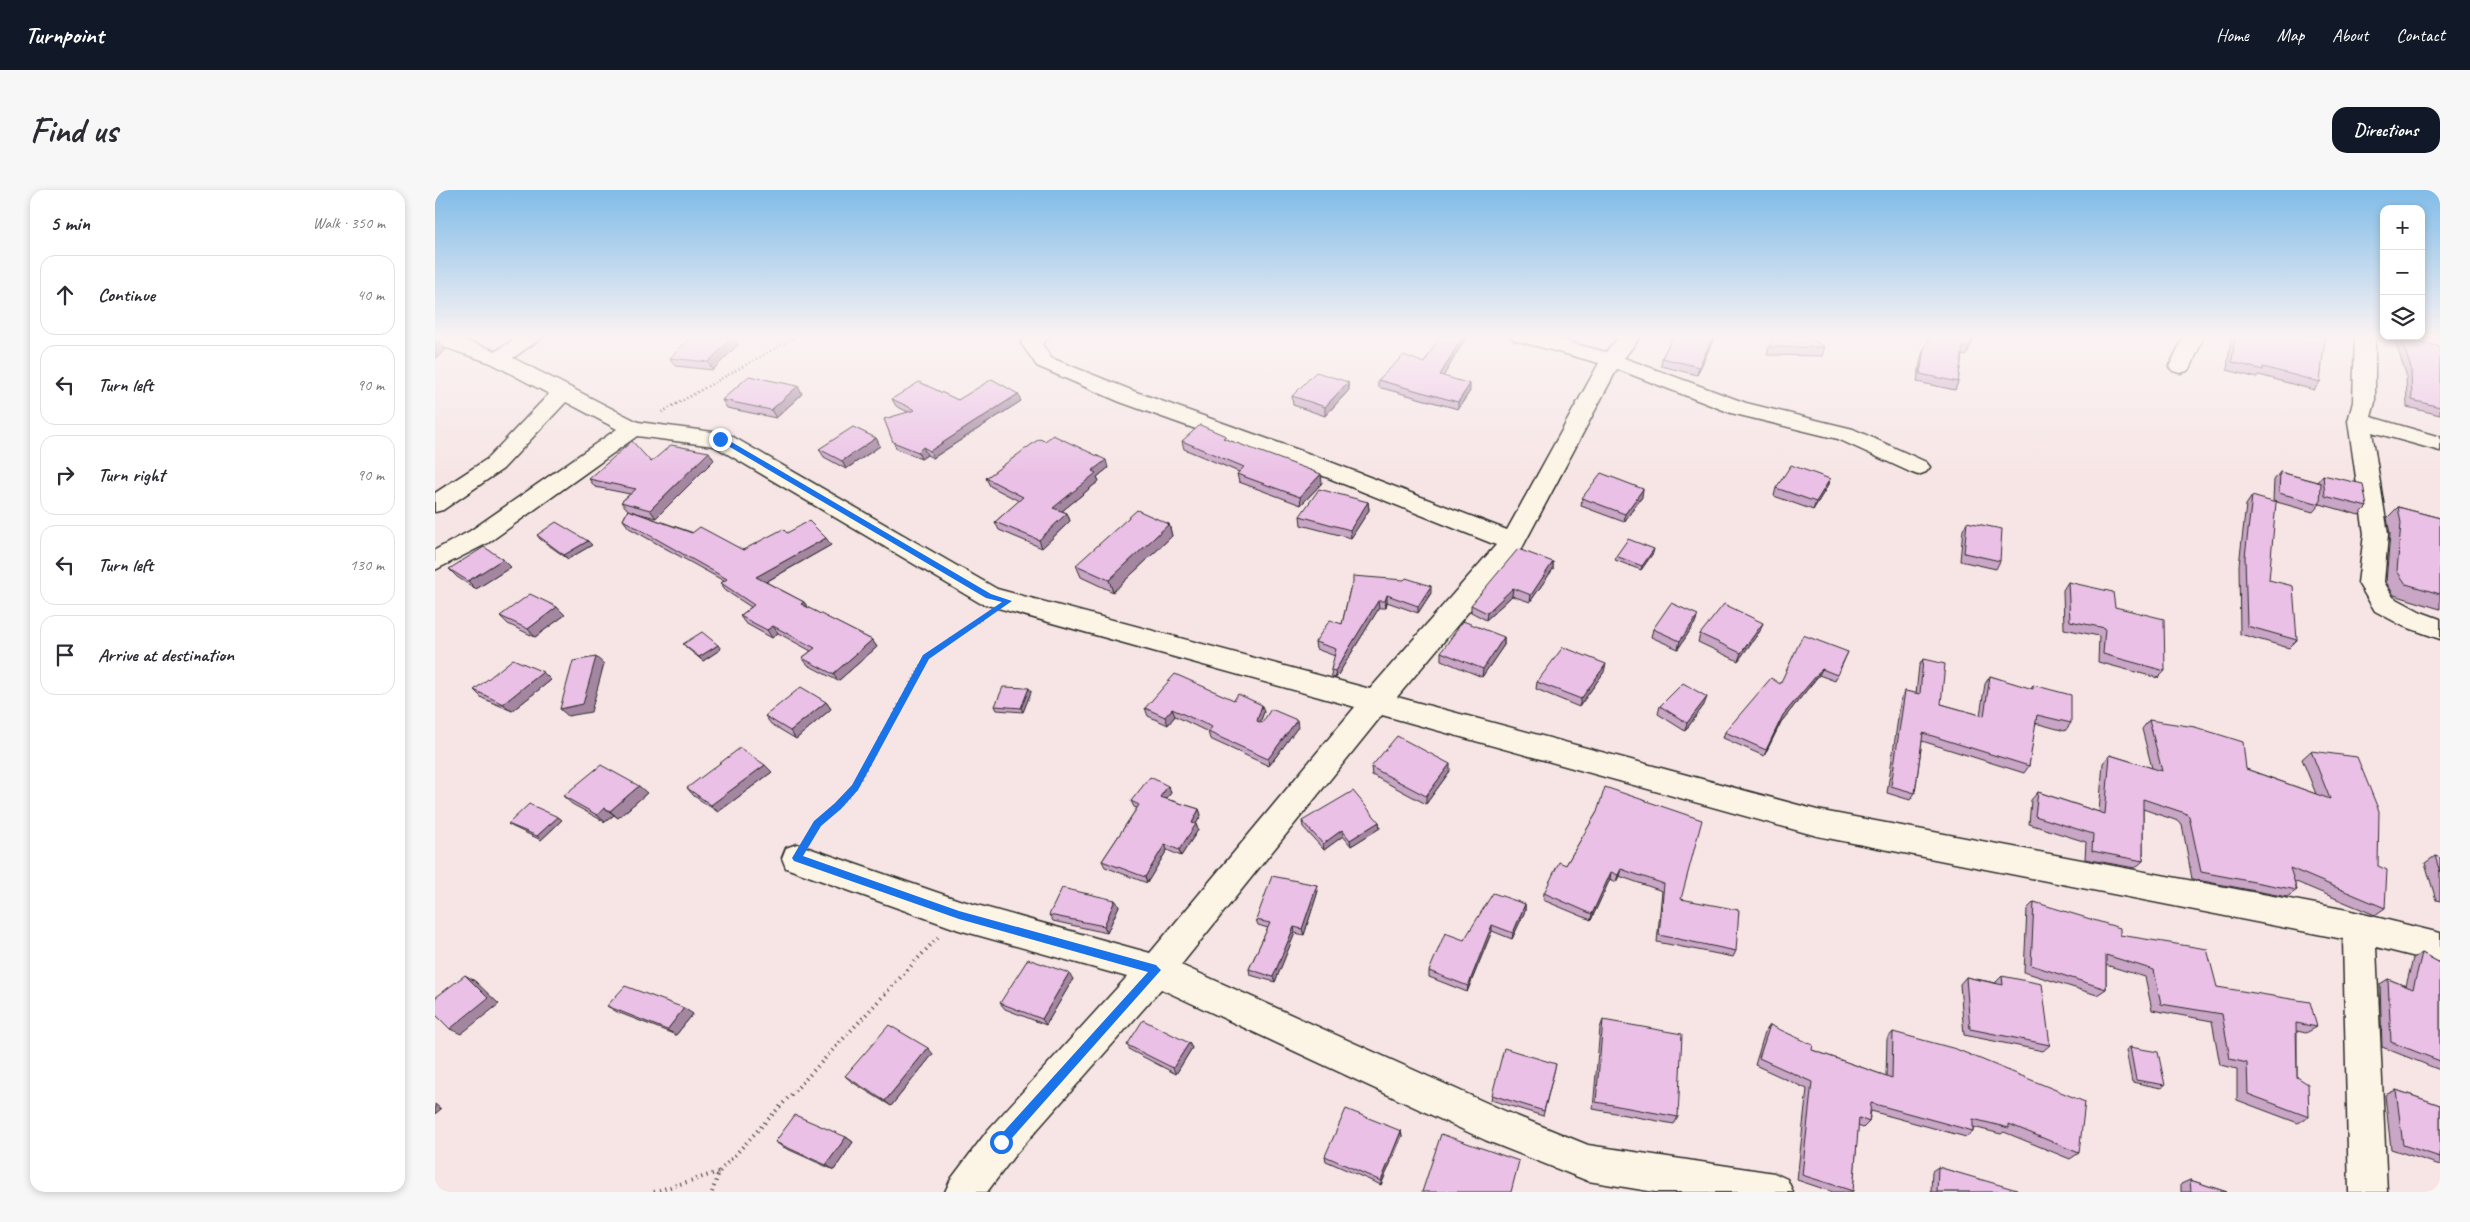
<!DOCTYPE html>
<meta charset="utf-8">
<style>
:root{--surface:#fff;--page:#f7f7f7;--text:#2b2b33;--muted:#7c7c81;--line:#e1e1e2;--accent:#111827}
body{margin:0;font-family:Caveat,sans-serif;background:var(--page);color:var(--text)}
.controls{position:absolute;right:15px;top:15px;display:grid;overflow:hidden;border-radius:10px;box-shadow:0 2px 8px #0003}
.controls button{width:45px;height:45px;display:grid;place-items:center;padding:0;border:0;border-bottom:1px solid var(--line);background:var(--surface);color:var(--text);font:25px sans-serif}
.stop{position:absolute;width:15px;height:15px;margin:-11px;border:4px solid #1a73e8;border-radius:50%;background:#fff}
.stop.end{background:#1a73e8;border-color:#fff;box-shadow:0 1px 5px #0008}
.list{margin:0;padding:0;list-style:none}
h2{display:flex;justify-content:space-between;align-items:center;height:65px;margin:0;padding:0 20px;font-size:21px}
h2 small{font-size:16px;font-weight:400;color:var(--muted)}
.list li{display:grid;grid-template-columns:32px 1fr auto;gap:15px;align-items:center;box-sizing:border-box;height:80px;margin:0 10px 10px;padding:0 10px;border:1px solid var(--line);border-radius:15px}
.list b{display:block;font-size:19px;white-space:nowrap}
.list em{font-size:16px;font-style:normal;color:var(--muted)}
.icon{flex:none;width:28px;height:28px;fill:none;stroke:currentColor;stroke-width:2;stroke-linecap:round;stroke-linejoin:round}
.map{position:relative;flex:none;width:2005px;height:1002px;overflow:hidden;border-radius:15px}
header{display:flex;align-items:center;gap:30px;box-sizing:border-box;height:70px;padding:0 25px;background:var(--accent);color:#fff}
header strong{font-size:24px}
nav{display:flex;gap:28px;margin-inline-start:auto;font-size:18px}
.intro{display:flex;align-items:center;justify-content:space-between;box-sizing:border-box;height:120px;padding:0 30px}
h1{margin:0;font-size:35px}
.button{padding:12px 22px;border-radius:15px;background:var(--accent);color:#fff;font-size:18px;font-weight:700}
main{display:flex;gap:30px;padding:0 30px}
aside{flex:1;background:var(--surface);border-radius:15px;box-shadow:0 2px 8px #0003}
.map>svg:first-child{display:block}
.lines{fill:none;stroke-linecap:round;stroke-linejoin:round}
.minor-casing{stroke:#2b2b2b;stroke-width:3}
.path-far1{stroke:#2b2b2b;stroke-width:2.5;stroke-dasharray:1 3;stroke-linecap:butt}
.path{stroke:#2b2b2b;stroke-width:4;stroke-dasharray:1 4.5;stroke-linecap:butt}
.minor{fill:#fcf5e5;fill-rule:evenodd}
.wall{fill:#c9a5c6;stroke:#2b2b2b}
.shaded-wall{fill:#a486a1;stroke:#2b2b2b}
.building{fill:#eac0e6;stroke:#2b2b2b}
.route{fill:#1a73e8}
</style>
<header>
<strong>Turnpoint</strong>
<nav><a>Home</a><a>Map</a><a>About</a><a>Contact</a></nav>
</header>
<div class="intro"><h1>Find us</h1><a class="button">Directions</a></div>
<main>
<aside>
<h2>5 min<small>Walk · 350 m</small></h2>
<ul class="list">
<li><svg class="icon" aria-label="ahead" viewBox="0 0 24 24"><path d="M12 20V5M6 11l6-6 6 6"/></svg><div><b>Continue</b></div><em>40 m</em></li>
<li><svg class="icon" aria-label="left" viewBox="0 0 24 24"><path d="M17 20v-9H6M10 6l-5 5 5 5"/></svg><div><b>Turn left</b></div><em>90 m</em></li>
<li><svg class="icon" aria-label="right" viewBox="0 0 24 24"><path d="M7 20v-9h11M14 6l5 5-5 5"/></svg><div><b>Turn right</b></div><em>90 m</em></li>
<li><svg class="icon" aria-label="left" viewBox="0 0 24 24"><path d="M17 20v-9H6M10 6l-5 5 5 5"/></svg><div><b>Turn left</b></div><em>130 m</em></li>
<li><svg class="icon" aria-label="arrive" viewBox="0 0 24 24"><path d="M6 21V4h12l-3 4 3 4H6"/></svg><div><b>Arrive at destination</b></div></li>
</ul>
</aside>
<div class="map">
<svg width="2005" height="1002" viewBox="0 0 2005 1002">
<rect width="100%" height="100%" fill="#f7e5e5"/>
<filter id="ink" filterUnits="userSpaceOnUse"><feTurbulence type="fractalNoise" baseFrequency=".02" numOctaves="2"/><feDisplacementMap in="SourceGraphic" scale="10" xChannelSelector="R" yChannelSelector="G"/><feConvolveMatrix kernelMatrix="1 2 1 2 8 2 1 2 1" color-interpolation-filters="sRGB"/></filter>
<g filter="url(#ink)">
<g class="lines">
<defs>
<path id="minor" d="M0,146H18L61,161L84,146H109L78,168L203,232L293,244L562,399L935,499L1061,355L856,273L685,212L602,176L586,153C593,143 605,146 616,146L607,154L616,168L701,202L872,263L1072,340L1164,173L1079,150L1076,146H1111L1171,162L1185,146H1206L1189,168L1311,213L1418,239L1491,272L1495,277L1491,282L1483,285L1475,282L1403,249L1296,223L1182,179L1087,358L962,507L1382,620L1912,720L2005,743V773L1941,757L1952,1002H1914L1908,749L1382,646L947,525L746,775L1072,922L1153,955L1339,983L1352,989L1358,1002H1220L1153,991L1050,950L726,799L579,966L552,1002H510L516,989L553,940L692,787L524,740L351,678L347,668L351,658L362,654L524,710L715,763L920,517L545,413L279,256L202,246L53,353L0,380V360L35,341L182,239L131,212L68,279L8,320L0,322V303L52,269L114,204L56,173L0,154Z
M1749,146H1769L1756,177L1752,181L1745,183L1738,181L1734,177Z
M1920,146H1940V212L1936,227L2005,247V261L1937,242L1953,344L1949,392L1958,407L1986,422L2005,429V449L1968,436L1940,421L1923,393L1929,344L1913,231L1918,212Z"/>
</defs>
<use href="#minor" class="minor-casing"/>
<path class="path-far1" d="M227,222L362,146
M467,511L491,467L548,428"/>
<path class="path" d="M375,646L382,633L403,616L420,597L468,509
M219,1002L284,982
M277,1002L284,982L505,745"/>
<use href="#minor" class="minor"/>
</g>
<path class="wall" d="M1032,146L1008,186L1035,201L1023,219L943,197V190L989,173Z
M1121,146H1135L1132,150Z
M1238,146H1280L1262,185L1226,176L1227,168Z
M1540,146L1531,166L1527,165L1523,192L1520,200L1482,192L1486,167L1489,159Z
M1796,146H1890L1885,192L1879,200L1824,185L1822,188L1792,180Z
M1966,148L2005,157V225L1972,217L1971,184L1961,154Z
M303,155L278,180L240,176L235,168Z
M1334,157H1390L1387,166L1332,165Z
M913,192L914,200L890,226L858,215L857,206Z
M367,204L341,228L292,218L287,210Z
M457,209L523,210L586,211L498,268L492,265L486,269L462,259L458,252L473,222L461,216Z
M441,248L445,256L411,279L389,267L384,259Z
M792,250L887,293L866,315L804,292L802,284L804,282L749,259L747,251Z
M279,270L221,328L198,322L308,360L352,343L396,355L331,392L369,412L373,418L437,450L442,457L403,491L373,475L367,468L376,461L343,443L337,448L310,433L305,426L316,417L291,401L286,393L289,391L194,338L188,330L193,320L186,312L195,304L160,297L154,289L216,272Z
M673,278L662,287L664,291L627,321L632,323L635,331L607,358L564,340L560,332L584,311L555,296L551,288Z
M1845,282L1882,292L1888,285L1932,317L1924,325L1885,314L1878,322L1838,311L1839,290Z
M1392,297L1378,320L1339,306L1341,298Z
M1817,306L1834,390L1862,450L1854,458L1805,444L1804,375L1811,315Z
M1207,307L1189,332L1146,316L1147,308Z
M933,312L934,320L916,348L866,335L865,326Z
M1963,317L2005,328V419L1959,405L1951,392L1955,344L1952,328Z
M1532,332L1565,371L1561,379L1525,371L1528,340Z
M734,334L737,346L678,402L646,387L641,375Z
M102,345L153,351L157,355L133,369L105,349Z
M1218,363L1206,380L1180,370L1181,366Z
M68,369L76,377L41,399L22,387L14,379Z
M1118,372V379L1095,412L1077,406L1051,430L1036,422V415Z
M1633,392L1680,417L1730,481L1723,488L1663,472L1664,446L1629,439L1628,400Z
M915,399L996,403L983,423L952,412L951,418H944L901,488L897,487L896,480L900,466L881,459L880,452L907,434Z
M130,425L100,447L73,434L65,426Z
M1260,433L1243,459L1216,447L1218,439Z
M1325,441L1303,471L1263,452L1265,444Z
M1069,447V455L1047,487L1006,470V462Z
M248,454L286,459L268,471L252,458Z
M1413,462L1400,491L1384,485L1346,532L1329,566L1288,548L1290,542L1345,494Z
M1488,469L1506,514L1545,525L1550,494L1555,486L1595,499L1598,495L1636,533L1630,541L1600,533L1594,576L1589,583L1487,551L1480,603L1475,610L1452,603L1466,508L1470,501L1481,504L1484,476Z
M1169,482L1144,517L1101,499L1102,492Z
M116,490L77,521L47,508L39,500Z
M594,498L596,502L588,522L562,520L560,516Z
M799,510L829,522L825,532L827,533L863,537L834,576L775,549L773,542L740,526L733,535L713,526L710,518Z
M391,512L396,519L361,549L336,534L330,526Z
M1269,515L1250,541L1223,524L1225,516Z
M1714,530L1811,579L1881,604L1867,569L1876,561L1943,676L1950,718L1940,725L1859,691L1862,700L1852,707L1757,689L1747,634L1743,631L1708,619V671L1700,678L1650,669L1651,652L1594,634L1596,610L1603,602L1664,622L1668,573L1675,565L1717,578L1707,539Z
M330,575L337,582L283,622L259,606L252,598Z
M936,577L1015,581L991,614L937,585Z
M733,596L736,603L731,609L764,619L766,625L761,634L763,640L746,666L732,660L712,693L670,677L667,671L702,618L699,617L696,611Z
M212,603L183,628L179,625L170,632L137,614L128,606Z
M1162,622L1246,709L1301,761L1298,767L1222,752L1227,701L1184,686L1181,692L1175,689L1156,730L1108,710L1109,703L1131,675Z
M123,627L127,630L106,650L78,637L73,634Z
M867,631L944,632L945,638L916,656L908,646L889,660L868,637Z
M2000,666L2005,668V711L2001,710L1990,673Z
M883,701L869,745L860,743L840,792L815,785L814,779L833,738L823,735L821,730Z
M680,710L684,716L672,743L618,731L614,725Z
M1599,712L1685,745L1782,797L1882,837L1871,843L1862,841V887L1874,927L1863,933L1802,910V879L1785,875L1777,831L1717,820L1710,787L1671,775V799L1662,805L1589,782L1592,719Z
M1090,714V721L1077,749L1057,741L1032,802L994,787V781L1029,750Z
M1987,763L2005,773V880L1947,857L1945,794L1953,789L1971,796L1978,768Z
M1567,786L1615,855L1608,861L1529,845L1525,794L1531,787L1561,793V792Z
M638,789L611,835L570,819L565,813Z
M172,816L258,824L241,845L182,822Z
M1168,830L1243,927L1239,934L1158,919L1165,838Z
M1335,835L1377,860L1451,886L1452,849L1458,842L1644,963L1635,969L1569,942L1566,944L1538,937V941L1531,947L1436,921L1434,932L1428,938L1423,936L1418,1001L1417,1002H1398L1362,990L1372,899L1320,875L1330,842Z
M754,853L757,858L741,884L695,860L692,855Z
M1695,857L1730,895L1726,898L1697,892L1691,860Z
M498,864L456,916L417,892L410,886Z
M1121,874L1108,926L1056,910L1057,905Z
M1961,900L2005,915V975L1956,959L1950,905Z
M966,941L967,946L946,995L891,971L890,966Z
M411,947L418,952L399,980L348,957L340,952Z
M1503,977L1582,1002H1496L1497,981Z
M1755,990L1792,1002H1746V994Z"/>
<path class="shaded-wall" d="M1028,146H1032L1005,192V185Z
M1278,146H1280L1262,185L1264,177Z
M298,147L303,155L278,180L273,172Z
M4,152L11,160L0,169V155Z
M913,192L914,200L890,226V217Z
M1035,194V201L1023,219V212Z
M363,196L367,204L341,228L336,220Z
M583,204L586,211L498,268L495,261Z
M441,248L445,256L411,279L407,271Z
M488,257L492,265L486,269L483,262Z
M274,262L279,270L221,328L215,320Z
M671,270L673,278L662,287L664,291L621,326L618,318L657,281Z
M886,284L887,293L866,315L865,307Z
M1395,289L1392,297L1378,320L1381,312Z
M1208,299L1207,307L1189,332L1190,324Z
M933,312L934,320L916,348L915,340Z
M632,323L635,331L607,358L604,350Z
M734,334L737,346L678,402L674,390Z
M391,348L396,355L327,394L321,387Z
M153,351L157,355L133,369L129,365Z
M1219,359L1218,363L1206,380L1207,376Z
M68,369L76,377L41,399L33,391Z
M1118,372V379L1095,412L1096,405Z
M996,396V403L983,423V416Z
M1078,398L1077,406L1051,430L1052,423Z
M952,405V412L951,418L950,411Z
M943,411L944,418L901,488L900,481Z
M369,412L374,419L366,414Z
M122,417L130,425L100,447L93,439Z
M1263,425L1260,433L1243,459L1245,451Z
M1328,433L1325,441L1303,471L1306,463Z
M338,436L343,443L337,448L332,440Z
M1069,447V455L1047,487L1048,479Z
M437,450L442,457L403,491L398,484Z
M283,455L286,459L268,471L264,467Z
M161,467L169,474L156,522L133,526L125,519Z
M1171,474L1169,482L1144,517L1146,509Z
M1387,479L1384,485L1346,532L1329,566L1348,525Z
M108,482L116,490L77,521L68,514Z
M594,498L596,502L588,522L586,518Z
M1272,507L1269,515L1250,541L1252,533Z
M391,512L396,519L361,549L355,541Z
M827,515L829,522L823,538L822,531Z
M737,519L740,526L733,535L730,527Z
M862,530L863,537L834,576L833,569Z
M1015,574V581L991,614V606Z
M330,575L337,582L283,622L276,615Z
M204,596L212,603L183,628L175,621Z
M733,596L736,603L727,613L725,607Z
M170,618L179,625L170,632L162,625Z
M764,619L766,625L761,634L763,640L746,666L744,660Z
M123,627L127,630L106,650L102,646Z
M944,632L945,638L916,656L915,650Z
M907,640L908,646L889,660L888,654Z
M730,654L732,660L712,693L710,687Z
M1186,679L1184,686L1181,692L1183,685Z
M1176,682L1175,689L1156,730L1157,724Z
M882,695L883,701L869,745L867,739Z
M680,710L684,716L672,743L669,736Z
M1090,714V721L1077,749L1078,743Z
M1057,735V741L1032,802L1033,796Z
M859,737L860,743L840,792L838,787Z
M634,783L638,789L611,835L607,829Z
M30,785L40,791L64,814L26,844L15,839Z
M249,818L258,824L241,845L232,840Z
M754,853L757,858L741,884L738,878Z
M493,858L498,864L456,916L450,911Z
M0,914L6,919L0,924Z
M966,941L967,946L946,995V991Z
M411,947L418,952L399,980L391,975Z"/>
<path class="building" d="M257,146H294L298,147L273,172L235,168Z
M1005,146H1028L1005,185L1035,194L1023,212L943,190L969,165L989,173Z
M1238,146H1278L1264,177L1227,168Z
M1338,146H1370L1390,157H1334Z
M1496,146H1540L1534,158L1528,157L1523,192L1485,184L1489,159Z
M1800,146H1890L1885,192L1828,177V180L1797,172Z
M1966,148L2005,157V217L1977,210L1976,178Z
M0,150L4,152L0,155Z
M881,182L913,192L890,217L857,206Z
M314,186L363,196L336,220L287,210Z
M557,189L583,204L495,261L488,257L483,262L458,252L449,229L480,220L457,209L484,192L523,210Z
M765,235L791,246L788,248L886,284L865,307L802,284L809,277L747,251Z
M418,237L441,248L407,271L384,259Z
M618,245L671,270L657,281L661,283L618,318L632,323L604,350L560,332L588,307L551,288L604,249L610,251Z
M197,251L216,272L236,255L274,262L215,320L186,312L201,299L154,289Z
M1356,275L1395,289L1381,312L1341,298Z
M1845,282L1886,293L1885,314L1844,303Z
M1166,283L1208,299L1190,324L1147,308Z
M1888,285L1928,294L1932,317L1890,306Z
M884,299L933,312L915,340L865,326Z
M1817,306L1841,313L1834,390L1858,396L1862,450L1812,436L1810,367Z
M1963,317L2005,328V404L1971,394L1962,381L1966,333Z
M193,320L257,343L265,337L308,360L348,339L352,343L374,331L391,348L321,387L369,412L366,414L437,450L398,484L367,468L380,458L338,436L332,440L305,426L319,415L286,393L292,389L188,330Z
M702,320L734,334L674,390L641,375Z
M121,332L153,351L129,365L102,345Z
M1532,332L1567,339L1565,371L1529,363Z
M1193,349L1219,359L1207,376L1181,366Z
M49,357L68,369L33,391L14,379Z
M1083,359L1118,372L1096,405L1078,398L1052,423L1036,415Z
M918,386L969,390L971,388L996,396L983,416L952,405L950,411H943L900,481L896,480L901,459L880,452L895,430L907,434L915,399L918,393Z
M1633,392L1678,402L1680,417L1729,429L1730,481L1668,464L1670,438L1635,431Z
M95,404L122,417L93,439L65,426Z
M1236,413L1263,425L1245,451L1218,439Z
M1289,414L1328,433L1306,463L1265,444Z
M1028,431L1069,447L1048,479L1006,462Z
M267,442L283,455L264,467L248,454Z
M1368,445L1413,462L1402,485L1387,479L1348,525L1331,560L1290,542L1336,488L1345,494Z
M1128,457L1171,474L1146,509L1102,492Z
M161,467L148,514L125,519L138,471Z
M78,469L108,482L68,514L39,500Z
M1488,469L1510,474L1506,514L1549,526L1555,486L1598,499V495L1636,505V533L1602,525L1594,576L1488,543L1480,603L1456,596L1470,501L1485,504Z
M740,484L799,510L803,504L827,515L822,531L827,533L836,519L862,530L833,569L773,542L777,537L737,519L730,527L710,518Z
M1248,493L1272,507L1252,533L1225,516Z
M366,497L391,512L355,541L330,526Z
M568,497L594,498L586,518L560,516Z
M1714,530L1760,537L1808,552L1811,579L1895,609L1876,561L1922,567L1944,621L1943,676L1952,680L1950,718L1855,678L1862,700L1766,682L1754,626L1750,623L1708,609V671L1657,661L1658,644L1600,626L1603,602L1670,624L1675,565L1727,581Z
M962,546L1015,574L991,606L936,577Z
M305,558L330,575L276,615L252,598Z
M166,575L204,596L175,621L170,618L162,625L128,606Z
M715,587L733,596L725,607L764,619L757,633L761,634L744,660L730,654L710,687L667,671L704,615L696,611Z
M1170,597L1267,630L1246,709L1304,720L1301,761L1224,745L1229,694L1186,679L1183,685L1176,682L1157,724L1109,703L1124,672L1131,675L1162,622Z
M918,601L944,632L915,650L907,640L888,654L867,631Z
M94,614L123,627L102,646L73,634Z
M2000,666L2005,668V682Z
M837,686L882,695L867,739L859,737L838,787L814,779L835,733L821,730Z
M627,698L680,710L669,736L614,725Z
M1058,703L1090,714L1078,743L1057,735L1033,796L994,781L1010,743L1029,750Z
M1599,712L1685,738V745L1772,759L1782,797L1875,812L1882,837L1861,833L1862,887L1873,894L1874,927L1813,904L1812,873L1795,869L1787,824L1726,814L1719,780L1671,765V799L1596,775Z
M1987,763L2005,773V871L1956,852L1953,789L1978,799Z
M593,769L634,783L607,829L565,813Z
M30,785L53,808L15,839L0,824V808Z
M1567,786L1607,794L1615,855L1535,839L1531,787L1568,795Z
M190,796L249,818L232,840L172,816Z
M708,830L754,853L738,878L692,855Z
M1168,830L1247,844L1243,927L1161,912Z
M454,835L493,858L450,911L410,886Z
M1335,835L1378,855L1377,860L1457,888L1458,842L1521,859L1650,912L1644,963L1574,934V938L1538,929V941L1436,913L1434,932L1424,928L1418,1001L1367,985L1377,892L1324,868Z
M1695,857L1723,862L1730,895L1701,890Z
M1069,858L1121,874L1109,921L1057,905Z
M1961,900L2005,915V967L1968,955Z
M911,919L966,941L946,991L890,966Z
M360,925L411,947L391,975L340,952Z
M1006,944L1084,971L1076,1002H987Z
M1503,977L1582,1000V1002H1502Z
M1755,990L1792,1002H1756Z"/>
</g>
<linearGradient id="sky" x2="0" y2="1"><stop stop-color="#81bce8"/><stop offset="0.51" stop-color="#fbf3f3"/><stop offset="1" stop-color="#fbf3f3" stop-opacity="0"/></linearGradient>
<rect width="2005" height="287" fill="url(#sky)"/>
<path class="route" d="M283,247H288L556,404L577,411L494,469L423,600L406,619L386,636L368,666L524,721L721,775L726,780L570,956L566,958L562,956V949L713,782L524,729L359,671L357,668L379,631L400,613L417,595L488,465L567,412L551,408L283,250Z"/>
</svg>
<div class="controls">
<button>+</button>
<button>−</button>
<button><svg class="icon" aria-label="layers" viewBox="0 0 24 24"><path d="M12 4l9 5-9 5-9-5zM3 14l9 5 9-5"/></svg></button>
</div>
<div class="stop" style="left:566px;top:952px"></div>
<div class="stop end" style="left:285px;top:249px"></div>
</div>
</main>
